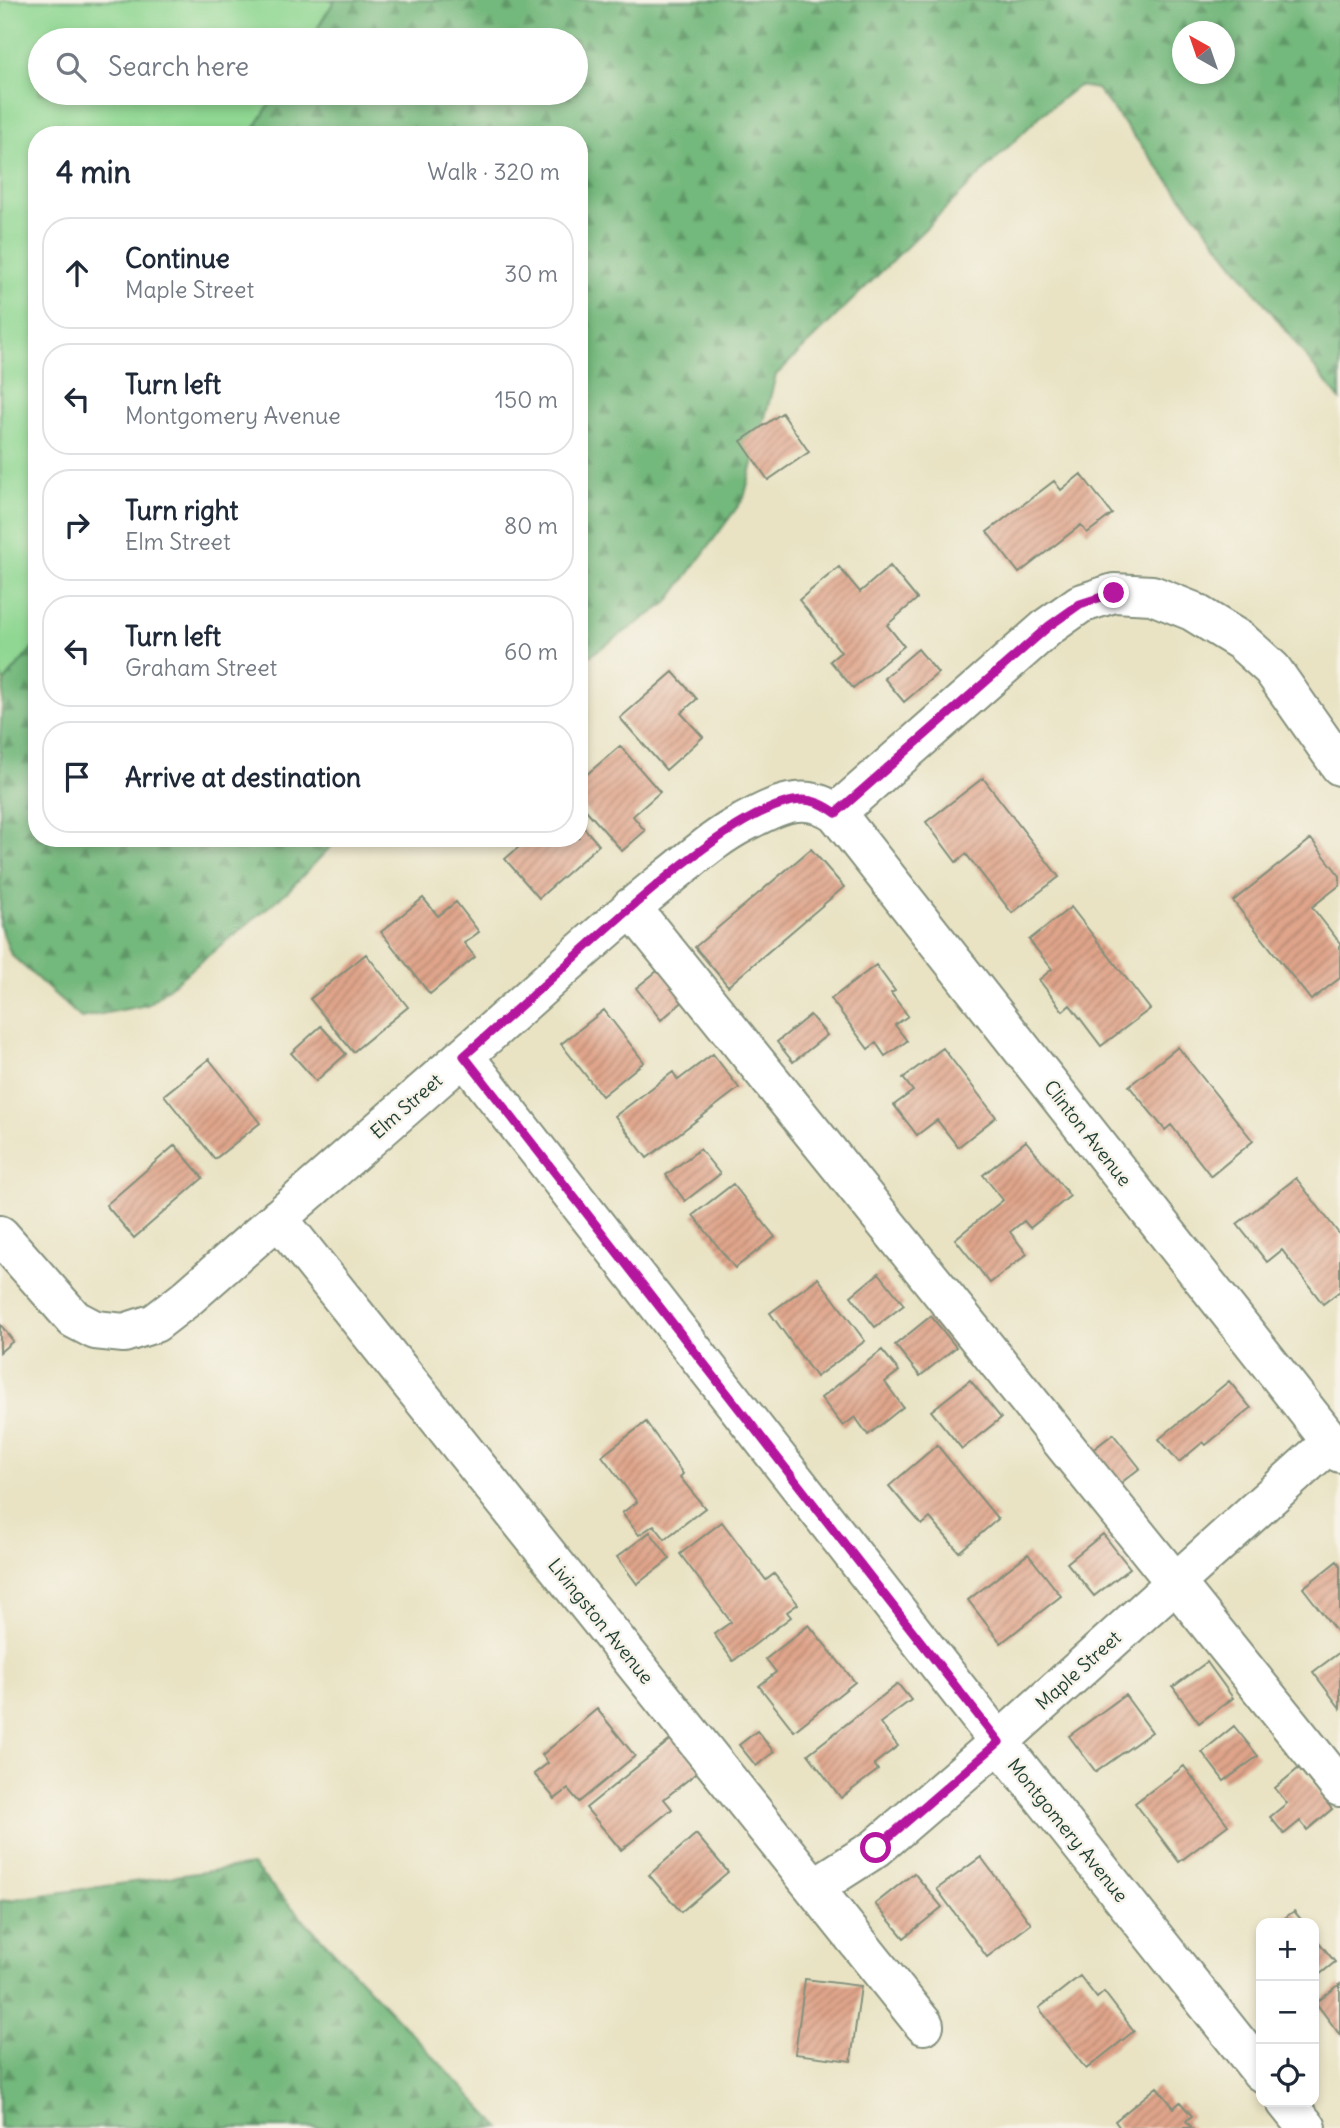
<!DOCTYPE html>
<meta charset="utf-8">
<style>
:root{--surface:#fff;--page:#f6f6f7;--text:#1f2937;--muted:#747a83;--line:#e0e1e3}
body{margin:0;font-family:Delius,sans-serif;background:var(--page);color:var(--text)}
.controls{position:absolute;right:21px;bottom:21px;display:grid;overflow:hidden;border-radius:14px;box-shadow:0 4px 10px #0003}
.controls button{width:63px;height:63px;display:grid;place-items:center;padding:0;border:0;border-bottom:2px solid var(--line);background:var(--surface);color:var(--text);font:35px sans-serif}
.compass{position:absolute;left:1172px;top:21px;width:63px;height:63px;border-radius:50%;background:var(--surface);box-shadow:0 4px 10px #0003;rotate:320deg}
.stop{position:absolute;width:21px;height:21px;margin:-16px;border:5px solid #b5179e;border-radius:50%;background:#fff}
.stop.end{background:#b5179e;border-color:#fff;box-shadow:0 2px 7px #0008}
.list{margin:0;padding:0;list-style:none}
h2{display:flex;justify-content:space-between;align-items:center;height:91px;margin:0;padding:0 28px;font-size:30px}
h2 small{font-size:23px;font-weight:400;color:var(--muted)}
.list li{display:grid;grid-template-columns:46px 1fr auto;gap:21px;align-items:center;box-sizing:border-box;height:112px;margin:0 14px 14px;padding:0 14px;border:2px solid var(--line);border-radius:28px}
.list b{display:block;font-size:26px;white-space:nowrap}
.list p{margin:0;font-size:23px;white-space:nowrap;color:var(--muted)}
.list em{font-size:23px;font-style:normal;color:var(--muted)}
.icon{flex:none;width:38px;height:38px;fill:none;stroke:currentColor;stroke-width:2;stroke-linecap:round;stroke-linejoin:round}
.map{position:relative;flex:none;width:1340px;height:2128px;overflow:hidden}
.search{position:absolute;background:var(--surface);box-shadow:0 4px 10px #0003;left:28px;top:28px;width:560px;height:77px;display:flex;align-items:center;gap:18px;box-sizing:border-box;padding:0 24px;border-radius:38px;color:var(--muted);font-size:26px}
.panel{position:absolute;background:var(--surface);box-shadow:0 4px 10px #0003;left:28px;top:126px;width:560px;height:721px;border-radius:28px}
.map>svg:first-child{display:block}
.grass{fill:#8fd792;stroke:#578a63;stroke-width:2}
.forest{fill:url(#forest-firs);stroke:#497a58;stroke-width:2;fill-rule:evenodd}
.building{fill:url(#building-hatch)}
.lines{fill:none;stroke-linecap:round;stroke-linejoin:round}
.minor-casing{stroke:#84907c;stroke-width:42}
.minor{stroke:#fff;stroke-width:38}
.route{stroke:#b5179e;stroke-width:9}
.labels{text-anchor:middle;stroke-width:5;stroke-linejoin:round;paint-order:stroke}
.street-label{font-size:19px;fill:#1f3d34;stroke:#f7f3e8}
</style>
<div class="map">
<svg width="1340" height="2128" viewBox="0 0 1340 2128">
<defs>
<pattern id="forest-firs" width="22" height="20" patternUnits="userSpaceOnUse" patternTransform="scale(1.75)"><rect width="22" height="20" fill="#73b87c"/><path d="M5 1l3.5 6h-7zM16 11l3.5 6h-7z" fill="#5e9766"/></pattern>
<pattern id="building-hatch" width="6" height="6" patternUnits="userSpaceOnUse" patternTransform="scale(1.75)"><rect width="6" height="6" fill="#e0a58b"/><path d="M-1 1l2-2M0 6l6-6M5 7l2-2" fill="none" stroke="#b58872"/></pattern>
</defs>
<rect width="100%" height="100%" fill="#f7f3e8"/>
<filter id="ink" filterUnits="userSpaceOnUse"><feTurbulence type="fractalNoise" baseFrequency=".0143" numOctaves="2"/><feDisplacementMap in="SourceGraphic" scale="14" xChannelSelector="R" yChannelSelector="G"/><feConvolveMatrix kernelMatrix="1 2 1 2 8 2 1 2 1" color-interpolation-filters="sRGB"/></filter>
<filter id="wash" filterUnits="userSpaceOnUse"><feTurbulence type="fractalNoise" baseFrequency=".00686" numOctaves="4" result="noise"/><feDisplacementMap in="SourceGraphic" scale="28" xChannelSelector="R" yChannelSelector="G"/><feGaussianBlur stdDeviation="1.57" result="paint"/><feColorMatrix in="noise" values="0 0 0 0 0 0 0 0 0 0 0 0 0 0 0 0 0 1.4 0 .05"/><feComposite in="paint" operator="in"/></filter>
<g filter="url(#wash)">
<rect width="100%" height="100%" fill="#e9e3c4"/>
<path class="grass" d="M4,0H335L310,40H40V93H277L250,135H37V643L4,682L0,675V2Z"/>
<path class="forest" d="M335,0H1340V400L1097,89L1078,86L1041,115L776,375L744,498L667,603L579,663V135H250L277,93H576V40H310ZM1182,32H1224V74H1182Z
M37,643V838H339L287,892L147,1005L81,1018L11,955L0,926V734L4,682Z
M252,1865L501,2128H0V1901Z"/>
<g id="blocks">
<path class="building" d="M782,413L809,452L768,480L741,441Z
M1081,474L1112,514L1087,533L1081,525L1019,573L987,532L1054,481L1061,490Z
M890,566L917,599L887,625L904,646L853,688L830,661L841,652L799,600L839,567L860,592Z
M918,649L938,673L904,702L884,678Z
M673,672L697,699L681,713L703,737L666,770L620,718Z
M620,746L660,792L633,816L645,831L622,851L579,802V781Z
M983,778L1059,877L1012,913L966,854L956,862L926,822Z
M579,822L599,845L539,898L505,859L527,840L525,838H579Z
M1311,839L1340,876V885L1312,907L1340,943V978L1311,1000L1233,901Z
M811,849L844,887L728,986L695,947Z
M423,898L438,916L456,902L479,932L464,943L475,957L430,994L381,932Z
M1071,907L1150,1009L1101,1046L1070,1005L1063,1011L1039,980L1052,969L1029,940Z
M366,954L408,1007L353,1052L310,999Z
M876,965L895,991L891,993L908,1016L895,1025L907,1041L885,1056L876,1043L868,1049L831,999Z
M661,968L686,999L661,1020L636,988Z
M604,1010L644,1062L602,1096L561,1044Z
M810,1015L827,1035L793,1062L777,1042Z
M321,1026L346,1054L316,1081L291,1053Z
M1178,1047L1253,1141L1211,1176L1171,1125L1165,1130L1129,1086Z
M943,1048L996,1117L958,1147L937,1120L917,1135L894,1105L913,1091L903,1078Z
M713,1054L739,1088L647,1158L615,1116L673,1072L678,1080Z
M209,1059L260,1123L215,1159L164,1095Z
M1026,1141L1070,1196L1030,1228L1024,1221L1010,1232L1027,1254L990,1283L955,1239L1003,1200L983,1175Z
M175,1145L203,1178L134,1238L106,1205Z
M700,1149L720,1174L685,1201L666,1175Z
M1296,1178L1340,1235V1291L1323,1304L1282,1250L1267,1262L1237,1224Z
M733,1184L775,1237L735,1268L693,1215Z
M879,1273L904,1305L875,1327L851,1296Z
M818,1278L865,1341L816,1377L770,1313Z
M931,1316L956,1347L920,1376L895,1345Z
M0,1324L13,1341L0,1352Z
M882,1350L899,1371L885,1382L903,1407L868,1435L855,1417L843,1426L821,1398Z
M970,1380L1001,1418L962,1449L931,1411Z
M1229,1381L1251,1408L1206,1445L1203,1442L1179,1462L1159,1439Z
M646,1422L683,1474L680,1477L705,1508L665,1539L654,1525L639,1535L622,1513L637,1502L602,1456Z
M1113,1434L1140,1468L1113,1489L1086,1455Z
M937,1445L998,1519L959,1552L930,1518L922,1525L889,1486Z
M722,1522L766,1580L774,1574L798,1604L787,1612L791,1617L733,1661L714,1634L731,1622L680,1554Z
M650,1532L670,1559L637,1584L617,1557Z
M1103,1534L1130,1568L1094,1596L1067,1563Z
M1028,1554L1061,1596L1001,1643L968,1600Z
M1337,1561L1340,1565V1636L1303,1588Z
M809,1625L855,1682L794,1731L759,1686L776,1672L766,1659Z
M1340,1652V1708L1313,1672Z
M1207,1662L1233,1698L1199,1723L1173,1687Z
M898,1684L911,1700L880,1723L898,1746L874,1764L878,1770L841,1798L808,1754Z
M1125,1695L1152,1732L1096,1772L1069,1736Z
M597,1709L635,1756L579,1802L568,1789L555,1799L534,1774L548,1763L542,1755Z
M1234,1726L1258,1756L1224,1781L1202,1752Z
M757,1731L774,1752L756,1766L739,1745Z
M674,1737L700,1770L664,1799L672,1809L621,1850L586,1808Z
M1184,1766L1228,1825L1179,1862L1135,1803Z
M1299,1768L1332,1809L1307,1830L1300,1821L1284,1834L1270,1817L1287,1803L1275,1788Z
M696,1834L728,1872L681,1912L649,1875Z
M981,1857L1031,1924L987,1957L937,1889Z
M914,1873L942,1907L904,1938L875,1904Z
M1294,1911L1304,1923H1278Z
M1314,1936L1335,1962L1314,1979Z
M1080,1976L1097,1998L1104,1992L1134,2031L1086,2069L1039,2008Z
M805,1979L861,1986L851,2061L795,2054Z
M1340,1984V2035L1316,2003Z
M1157,2087L1174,2108L1180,2102L1192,2116L1186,2121L1192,2128H1120L1115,2121Z"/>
</g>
</g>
<g filter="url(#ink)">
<use href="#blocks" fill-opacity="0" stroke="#84907c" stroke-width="2"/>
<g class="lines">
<defs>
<path id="minor" d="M836,813L1049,626L1080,604L1114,593L1152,595L1192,611L1241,641L1272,669L1340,766
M631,907L1340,1787
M464,1056L999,1742L1261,2072
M278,1218L924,2025
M0,1235L74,1319L95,1330L124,1333L155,1323L186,1299C296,1202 408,1106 518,1008C568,963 617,918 670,876C694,857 716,837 743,823C775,806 804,790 836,813L1340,1453
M815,1887L876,1848L999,1742L1331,1442
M1286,2102L1307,2128"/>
</defs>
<use href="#minor" class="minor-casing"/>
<use href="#minor" class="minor"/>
</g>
</g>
<g class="lines" filter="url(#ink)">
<path class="route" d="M876,1848L999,1742L464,1056C500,1024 536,992 572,960C619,918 741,802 802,800C816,800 826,806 836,813L1049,626L1080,604L1114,593"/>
</g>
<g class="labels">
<g class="street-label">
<text transform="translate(406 1106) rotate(-41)" y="7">Elm Street</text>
<text transform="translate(1088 1133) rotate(52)" y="7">Clinton Avenue</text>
<text transform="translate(601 1621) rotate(51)" y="7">Livingston Avenue</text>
<text transform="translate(1078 1670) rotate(-42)" y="7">Maple Street</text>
<text transform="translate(1068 1830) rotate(51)" y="7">Montgomery Avenue</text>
</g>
</g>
</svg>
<div class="controls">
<button>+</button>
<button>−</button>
<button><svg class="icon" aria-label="locate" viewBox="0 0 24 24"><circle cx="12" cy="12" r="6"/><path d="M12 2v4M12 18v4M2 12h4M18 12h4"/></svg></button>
</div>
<svg class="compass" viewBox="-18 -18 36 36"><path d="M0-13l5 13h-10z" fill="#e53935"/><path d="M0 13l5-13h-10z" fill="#747a83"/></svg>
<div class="stop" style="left:876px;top:1848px"></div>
<div class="stop end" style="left:1114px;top:593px"></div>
<div class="search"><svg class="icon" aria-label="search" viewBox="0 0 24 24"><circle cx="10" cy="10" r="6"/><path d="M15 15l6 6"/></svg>Search here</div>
<section class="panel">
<h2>4 min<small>Walk · 320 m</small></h2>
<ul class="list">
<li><svg class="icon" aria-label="ahead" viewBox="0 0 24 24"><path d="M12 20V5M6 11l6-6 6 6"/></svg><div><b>Continue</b><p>Maple Street</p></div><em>30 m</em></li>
<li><svg class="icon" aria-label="left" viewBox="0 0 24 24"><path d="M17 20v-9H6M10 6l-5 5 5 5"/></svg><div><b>Turn left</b><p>Montgomery Avenue</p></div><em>150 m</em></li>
<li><svg class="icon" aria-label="right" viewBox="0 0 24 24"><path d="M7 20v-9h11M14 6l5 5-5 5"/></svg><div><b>Turn right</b><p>Elm Street</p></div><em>80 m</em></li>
<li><svg class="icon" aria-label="left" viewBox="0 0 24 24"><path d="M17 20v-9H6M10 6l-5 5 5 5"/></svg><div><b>Turn left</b><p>Graham Street</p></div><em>60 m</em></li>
<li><svg class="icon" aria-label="arrive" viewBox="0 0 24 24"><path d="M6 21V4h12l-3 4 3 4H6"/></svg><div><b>Arrive at destination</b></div></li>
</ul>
</section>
</div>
